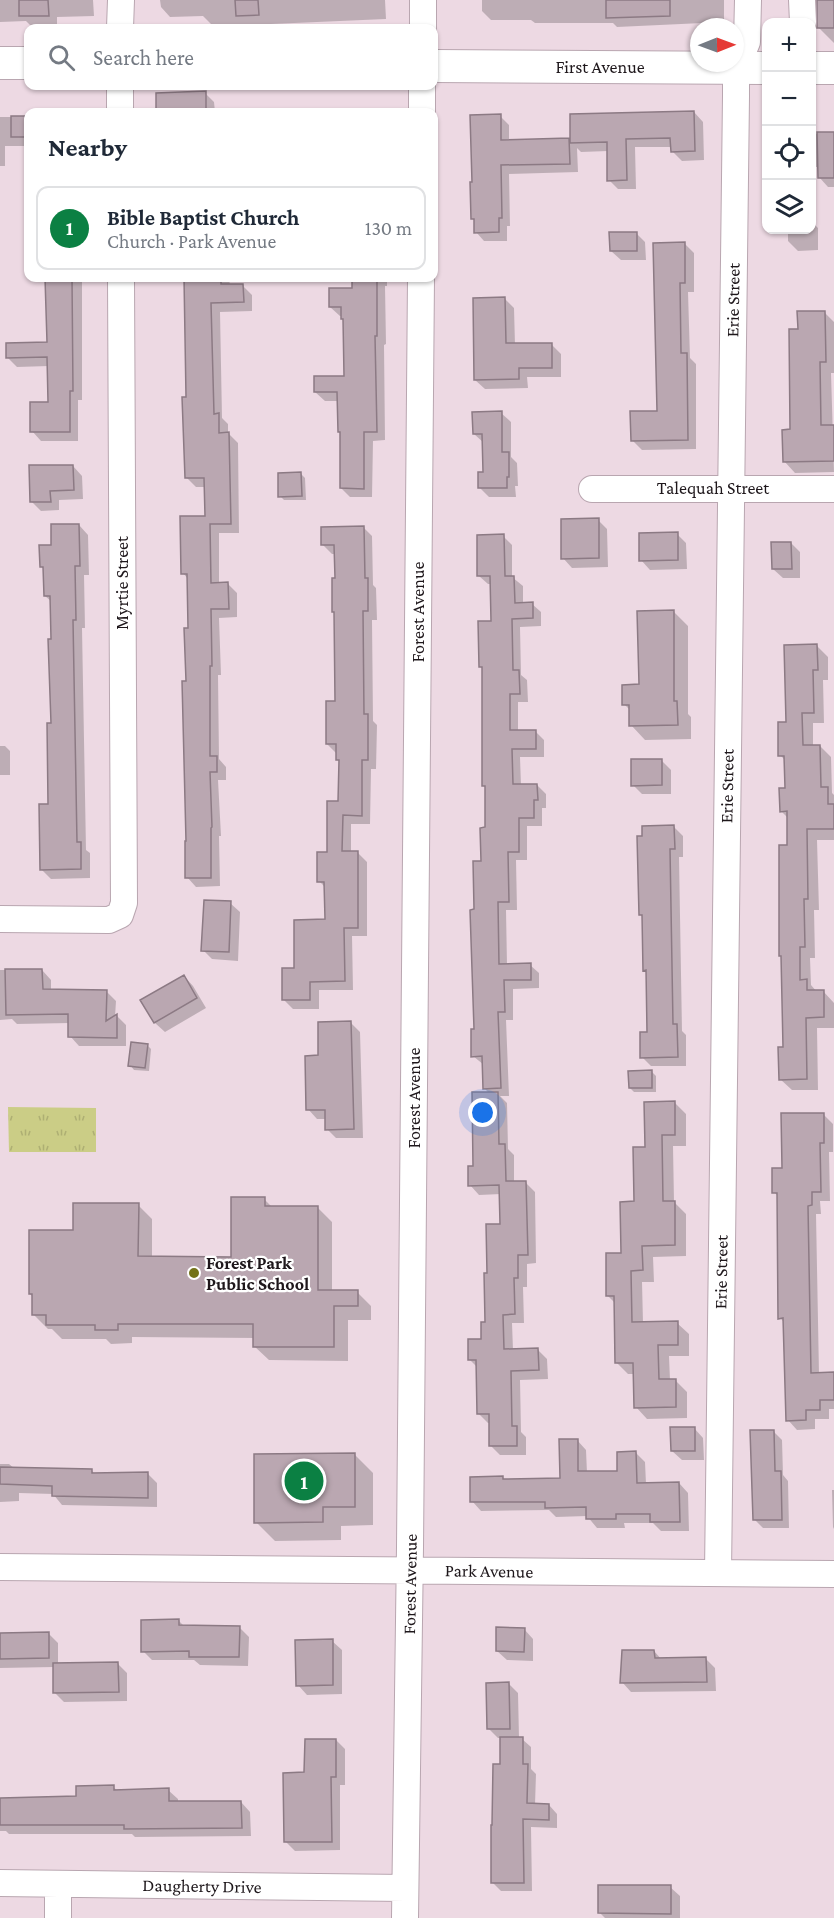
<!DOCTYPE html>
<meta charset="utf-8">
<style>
:root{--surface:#fff;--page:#f6f6f7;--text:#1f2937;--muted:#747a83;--line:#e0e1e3;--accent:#0b8043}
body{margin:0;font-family:"Crimson Pro",serif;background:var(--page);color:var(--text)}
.controls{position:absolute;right:18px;top:18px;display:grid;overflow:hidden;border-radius:12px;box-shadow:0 2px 4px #0004}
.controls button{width:54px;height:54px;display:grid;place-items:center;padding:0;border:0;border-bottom:2px solid var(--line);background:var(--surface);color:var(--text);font:30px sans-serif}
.compass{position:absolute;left:690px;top:18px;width:54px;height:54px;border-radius:50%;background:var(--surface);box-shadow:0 2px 4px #0004;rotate:89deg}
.you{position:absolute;left:483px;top:1113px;width:21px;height:21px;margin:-15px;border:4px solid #fff;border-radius:50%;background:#1a73e8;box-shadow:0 0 0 9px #1a73e833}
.badge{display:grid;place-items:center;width:39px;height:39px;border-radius:50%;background:var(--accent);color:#fff;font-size:20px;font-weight:700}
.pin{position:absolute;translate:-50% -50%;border:3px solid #fff;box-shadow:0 2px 6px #0006}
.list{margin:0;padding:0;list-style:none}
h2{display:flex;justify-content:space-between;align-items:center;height:78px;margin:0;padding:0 24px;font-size:26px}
h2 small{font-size:20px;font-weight:400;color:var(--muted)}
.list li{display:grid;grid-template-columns:39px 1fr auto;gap:18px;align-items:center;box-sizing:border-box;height:84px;margin:0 12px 12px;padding:0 12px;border:2px solid var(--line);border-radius:12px}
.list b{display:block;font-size:22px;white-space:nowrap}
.list p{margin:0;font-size:20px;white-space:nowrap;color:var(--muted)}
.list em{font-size:20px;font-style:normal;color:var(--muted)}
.icon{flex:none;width:33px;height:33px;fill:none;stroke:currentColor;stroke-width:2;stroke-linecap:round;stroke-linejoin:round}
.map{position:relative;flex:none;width:834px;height:1918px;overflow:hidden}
.search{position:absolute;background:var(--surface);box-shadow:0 2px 4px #0004;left:24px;top:24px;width:414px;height:66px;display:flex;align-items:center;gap:15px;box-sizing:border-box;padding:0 21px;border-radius:12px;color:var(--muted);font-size:22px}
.panel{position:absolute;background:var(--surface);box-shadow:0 2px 4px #0004;left:24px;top:108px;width:414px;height:174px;border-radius:12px}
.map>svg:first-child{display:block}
.park{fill:url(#park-tufts)}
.shadow{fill:#0003}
.building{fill:#baa7b1;stroke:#8c7a84;stroke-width:1.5}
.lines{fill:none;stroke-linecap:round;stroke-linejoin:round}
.minor-casing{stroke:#b9a6b0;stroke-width:28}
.major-casing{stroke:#b9a6b0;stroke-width:34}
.minor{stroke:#fff;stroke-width:26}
.major{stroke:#fff;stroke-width:32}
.poi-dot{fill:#737217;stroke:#fff;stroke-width:2}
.labels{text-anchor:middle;stroke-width:4.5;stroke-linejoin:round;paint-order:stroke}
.street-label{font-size:18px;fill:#1e171b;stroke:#fff}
.poi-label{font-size:18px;font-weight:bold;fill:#1e171b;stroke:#fff;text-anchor:start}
</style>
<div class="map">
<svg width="834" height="1918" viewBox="0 0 834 1918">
<defs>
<pattern id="park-tufts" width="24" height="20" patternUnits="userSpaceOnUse" patternTransform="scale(1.5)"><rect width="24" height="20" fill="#cbcd86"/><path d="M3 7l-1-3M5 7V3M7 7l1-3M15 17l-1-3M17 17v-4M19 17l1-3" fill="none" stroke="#aeaf73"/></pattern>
</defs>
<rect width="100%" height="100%" fill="#edd9e3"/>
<path class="park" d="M8,1107L96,1108V1152H9Z"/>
<path class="shadow" d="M0,0H93L94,16L57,17V25H30L26,21L0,22Z
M160,0H385L386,19L247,25L211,24L203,16L170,17L161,7Z
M482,0H724V22L617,27L613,23H535L531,20H491L482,11Z
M818,0H834V43L818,27Z
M205,93L214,102L215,112H158L157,94Z
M63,108H83L87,112H63Z
M299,109L383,110L385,112H299Z
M694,112L703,122L704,160L682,161L672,151V147H635L636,189H618L609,180L608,151L581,152L577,148L578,172L509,174L510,226H507V241H484L476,232L475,221L472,218L500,116L509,125V141L569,140L572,143L571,116Z
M0,117H28V146H5V166H0Z
M812,134H834V187H828L819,177V167H812Z
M812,222L818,228V250L798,251L788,241V230H812Z
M636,233L645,242L646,260H621L611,251Z
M684,243L694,253V292H688L690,358L696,364V449L642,450L632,440L659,412Z
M47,278H82V400H78V441H41L32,431L50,403L49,366L17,367L8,358L49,343Z
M185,278H229L230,286H243L252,295V311L220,312L222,418L228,424V433L238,443L239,533H219V584H228L237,593V617L219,618L221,675H218L219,759L226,767V780H218L221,836H219L220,886L196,887L187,877L189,630L188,579L183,573L207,517L206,487H196L187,478L186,441L183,439V399H187Z
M353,278H387V286H385L386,344L384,345L385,440L373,441L372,497H350L341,488L342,434L339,432V401H325L315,392L345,377L344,320L342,316H340L330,307L354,289Z
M505,299L514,308L515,345L551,344L561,354V377H527L528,388L485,389L475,380Z
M824,312L834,322V373H831L834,472L795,473L784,461L791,431L799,330Z
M501,413L511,422V457L517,463L518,486H515L516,497H489L480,488L485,474L484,443L474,434Z
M73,466L82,476L83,499L59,500V510L41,511L31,501Z
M301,474L305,478L306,500H284L280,496Z
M598,520L607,529L608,567L572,568L563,558Z
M79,525L88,535L89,575H84L85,628H82L86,850L90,853V878L51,879L41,869L50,805L53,725L52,602L45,596V570L41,566L53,547Z
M363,527L372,536L373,585L376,588L377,620H372L373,721L377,725L376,769H371L370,824H351V853H358L367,862V936H352L353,990H319V1009H293L284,1000L326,920V888L319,881L328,853L340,803V762L337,759V754L327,744L337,703L336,554H332L323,545Z
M677,534L686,543L687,569L650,570L641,560Z
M503,536L512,545V577L523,586V604H532L541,612V626L520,627L521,675L527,680L528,702H518V732L535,731L544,740V757H520L521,786L537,785L546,794V808H542V826H527V860H516L517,910H506L507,965H530L539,973V988L513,989V1020H506L509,1096H500L507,1103L508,1149L514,1155V1182H525L535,1192L536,1263L527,1264V1287H523L524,1323H512L513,1350H538L547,1359L548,1379L520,1380L521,1432L526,1437V1455H500L491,1446V1423H488L478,1413V1368L470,1360L483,1340L486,1324L489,1274L501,1226V1194L479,1195L470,1185L490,1094L484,1088V1065L473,1056L476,1030L475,911L487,829L486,788L484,786V670L481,667L493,623L492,584H488L479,576Z
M791,543L800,552V578H783L773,569Z
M674,612L688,626V714L691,717V739L645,740L631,725V711L624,704L640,686Z
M817,646L828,657V680H823L824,723H813V746H820L831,757L832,793L834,795V840H817L819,910H814L815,958H810L811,985L817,992L823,991L834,1003V1028H817L818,1090H792L780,1079L784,1048L783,958L780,955L789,846L788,818L781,811L786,789V761L780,755L787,723Z
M0,746H5L10,751V775H0Z
M661,760L671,770V794H642L633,785Z
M674,827L683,836V857H679L682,1031L686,1035V1066H651L642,1057L649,1034L648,973L644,970V918L640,914Z
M230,903L240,912L238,961L212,959L203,950Z
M0,970H42L51,980V990L106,991L116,1001L115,1017L117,1016L126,1025V1046H79L70,1036V1023L17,1024L12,1019L0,1020Z
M184,976L193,986L206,1008L165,1032L155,1023L142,1001Z
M351,1023L360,1032L363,1138H336L327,1129L326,1119H317L308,1109L320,1057Z
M147,1045L151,1049L149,1071L134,1070L130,1065Z
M652,1072L656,1076V1092H634L630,1088Z
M674,1102L686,1114V1146H673L674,1202L686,1214V1256L653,1257L654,1282H642L643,1323H677L689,1334V1356H669L670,1380H675L687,1392V1418L647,1419L636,1407L635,1374H628L616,1362L615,1303L608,1296L622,1254L636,1203L646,1149Z
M823,1114L833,1124V1152H829L830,1201H820L821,1214H816L819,1374H834V1409H829V1419H815V1429L797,1430L788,1420L784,1322L780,1318L779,1197L774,1192L784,1169Z
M264,1199L273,1208H318L332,1222V1292H357L371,1306V1320H348V1361L269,1360L254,1346L255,1338L132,1337V1343L111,1344L106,1339H62L52,1329H48L34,1315L33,1297L30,1294L75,1231L138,1205L152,1219V1258H232Z
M694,1428L703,1438L704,1460H682L672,1451Z
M774,1432L782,1440L783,1475L788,1481L789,1528H763L755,1520Z
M577,1440L586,1450L587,1473L619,1472L636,1453L645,1462L646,1484L679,1483L688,1493L689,1531H661L653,1523H624L625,1528H597L587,1516L556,1517L549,1510L481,1511L472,1501L502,1478L505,1481L561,1480Z
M354,1454L373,1473V1525L341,1526V1540L275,1541L256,1522Z
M0,1464H9L15,1469L92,1471L95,1474L147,1473L157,1483V1507L62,1505L53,1494L19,1493V1501L0,1502Z
M832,1490H834V1529L833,1527Z
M179,1621L184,1626L239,1627L249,1637L248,1666L200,1665L194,1660H152L143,1651Z
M524,1629L533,1639V1661L507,1660L497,1651Z
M48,1633L58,1643V1664H118L127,1673V1701L64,1702L54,1692V1667L0,1668V1634Z
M332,1641L342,1650V1694L307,1695L298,1685Z
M654,1651L662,1660L706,1659L715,1668L716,1691L631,1692L622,1682Z
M509,1684L518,1693L519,1738L522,1739L531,1747V1769L536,1774L535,1805H549L557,1814V1828L531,1827L532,1891H501L493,1883L501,1766V1738H498L489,1729Z
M336,1740L345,1749V1785H340V1850L295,1851L286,1842L306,1774Z
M113,1787L118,1791L168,1790L178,1799V1803L241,1802L250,1812L251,1836L135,1837L132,1834H9L6,1831H0V1799L77,1798Z
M670,1887L680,1896V1918H605L600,1913Z"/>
<path class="building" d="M19,0H48L49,16H19Z
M235,0H258L259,15L236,16Z
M606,0H670V16L606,18Z
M817,0H834V28H817Z
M206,91V112H156V93Z
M694,111L695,151L671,152L670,138L626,139L627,180L607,181V142L570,143V114Z
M501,114V140L569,138L570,164L501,165L502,218H499V232L474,233V219H471L470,182H472L470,115Z
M11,116H28V137H11Z
M817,132H834V178H818Z
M609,232H637V251H610Z
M685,242V283H680L681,353H687L688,440L631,441L630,411H657L653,243Z
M45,278H72L73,391H70V432H30V402H48L47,357L6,358V343L47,342Z
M184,278H221V284H243L244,302L211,303L214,414L219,413V433L229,432L231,524H210L211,583L228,582L229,609H211L212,666H210V756H217V772H210L212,827L211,828V878H185V841H186L182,681H186L184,628H188L187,574H181L180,516H205L204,478H185L182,397H186Z
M352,278H377V336H375L377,432H364V489L340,488V432H338L337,392H314V376H344L343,319H341V307H329V288H352Z
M505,297L506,343H552V368H519V379L474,380L473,298Z
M797,311H825L826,362H820L821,425H834V461L783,462L782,430L790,429L789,329H798Z
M502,411V452H509V477H507V488H478V472H483L482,434H473L472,412Z
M29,465H73L74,490L50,491L51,502H30Z
M301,472L302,496L278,497V473Z
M599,518V558L561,559V519Z
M51,524H79L80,566H75L76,620H73L77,842H81V869L40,870L39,804H48L47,723H51L48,639H51L50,596H44L43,567H40L39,545H51Z
M364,526L365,578H368V611H363L364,714H368V760H362V816L343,815L342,851H358V928H344L345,981L310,982V1000H282V968H294V920L325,919L324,882H317V852H327V801H338L339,760H336V744H326V701H335L334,612H332V578H335L334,545H321V527Z
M678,532V560L639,561V533Z
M504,534L505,576H514L515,603L533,602V618L512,619L513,670H519L520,694H510V730H536V749H512L513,784H537L538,800H534V818H519V852H508L509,902H498L499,964L531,963V980H504L505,1012H498L501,1088L483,1089L482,1056L471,1057V1029H474L470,910L474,909L473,861H481L480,828L485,827V786H482V667H479L478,621H491L490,576H477V535Z
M771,542H791L792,569H772Z
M674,610V701H677L678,725L629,726V705H622V685L639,684L637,611Z
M817,644L818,670H813L814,713H802L803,745H820L821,787H828V804H834V829H807L808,899H804L805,947H800V980L807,979V990H824V1017L806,1018L807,1079L779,1080L778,1047H783L781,956H779V845H787V811L780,812L779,788H785L784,756H778V722H786L784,645Z
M631,759H662V785L631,786Z
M674,825L675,849H670L673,1024H677L678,1057L640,1058V1032H647L646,970L643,971L642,915H639L637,836H642V826Z
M204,900L231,901L229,952L201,951Z
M5,969H42L43,989L107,990L106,1021L117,1014V1038L68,1037V1014L6,1015Z
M184,975L197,998L154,1023L140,1000Z
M351,1021L354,1129L325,1130V1110H306L305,1056L318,1055V1022Z
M131,1042L148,1044L145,1068L128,1066Z
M652,1070V1088H629L628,1071Z
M472,1092H498L499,1144H505L506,1181H526L528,1255H518V1278H514L515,1314L503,1315L504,1349L538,1348L539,1370L511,1371L512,1426H517V1446H489V1414H477L476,1360H468V1339H481V1322H485L484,1273H487L486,1224H500L499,1185L468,1186V1166H473Z
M675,1101V1135H662L663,1201H675V1245L642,1246L643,1270L631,1271L632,1322L678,1321V1345H658L659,1379H676V1407L634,1408L633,1363H615L614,1296H606V1253H621L620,1202L634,1201L633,1147H645L644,1102Z
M781,1113H824V1143H820L821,1192H812V1205L808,1206L811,1373L834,1372V1400H820V1410H806V1420L786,1421L783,1318L778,1319L777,1193H772V1168H782Z
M231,1197H265V1206H318V1290H358V1306H334V1347H253V1324H118V1330H95V1325H46V1315H32V1294H29V1230H73V1203H139L138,1256L231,1257Z
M670,1427H695V1451H671Z
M750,1430H774L775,1471H781L782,1520H753Z
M559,1439H578V1471H617V1452L636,1451L637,1483L679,1482L680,1522H650V1514H616V1519H586V1507L545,1508V1502H470V1477L503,1476V1479L560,1478Z
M355,1453V1507H323V1522L254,1523V1454Z
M0,1467L92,1469V1473L148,1472V1498L52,1496V1486L0,1484Z
M179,1619V1625L240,1626L239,1657H189V1651L141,1652V1620Z
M496,1627L525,1628L524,1652L496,1651Z
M49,1632V1658L0,1659V1633Z
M333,1639V1685L296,1686L295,1640Z
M622,1650H654L655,1658L706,1657L707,1682L620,1683Z
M118,1662L119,1692L53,1693V1663Z
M509,1682L510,1729H487L486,1683Z
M500,1737H523V1764H528L527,1803L549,1804V1820L523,1819L524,1883H491V1825H492L493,1764H500Z
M305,1739H336V1777H331L332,1842H284L283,1773L304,1772Z
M114,1785V1790L169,1788V1801H241L242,1828L124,1829V1825H0V1798L76,1796V1786Z
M598,1885H671V1914L598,1913Z"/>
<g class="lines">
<defs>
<path id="minor" d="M802,0L803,22
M120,28L121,0
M423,28V0
M120,86V112
M422,112V86
M592,489H834
M0,919L109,920L120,915L124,903L121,278
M0,1567L834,1574
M718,1573L736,96V68L747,42L748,0
M0,1883L405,1888
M58,1884V1918
M405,1918L410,1547L421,278"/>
<path id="major" d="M0,63H28
M434,66L766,68
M812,68H834"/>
</defs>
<use href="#minor" class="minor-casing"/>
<use href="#major" class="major-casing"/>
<use href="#minor" class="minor"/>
<use href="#major" class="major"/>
</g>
<circle class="poi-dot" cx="194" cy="1273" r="6"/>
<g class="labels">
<g class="street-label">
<text x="600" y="73">First Avenue</text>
<text transform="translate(733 300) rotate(-89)" y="6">Erie Street</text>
<text x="713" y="494">Talequah Street</text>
<text transform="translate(122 583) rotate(-90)" y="6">Myrtie Street</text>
<text transform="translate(418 612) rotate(-90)" y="6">Forest Avenue</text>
<text transform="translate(727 786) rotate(-89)" y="6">Erie Street</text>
<text transform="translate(414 1098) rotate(-90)" y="6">Forest Avenue</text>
<text transform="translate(721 1272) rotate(-89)" y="6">Erie Street</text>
<text transform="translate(489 1571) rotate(1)" y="6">Park Avenue</text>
<text transform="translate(410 1584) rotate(-89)" y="6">Forest Avenue</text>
<text transform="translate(202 1886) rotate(1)" y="6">Daugherty Drive</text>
</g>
<g class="poi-label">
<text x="206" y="1269">Forest Park<tspan x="206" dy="21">Public School</tspan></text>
</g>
</g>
</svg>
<div class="controls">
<button>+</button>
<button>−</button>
<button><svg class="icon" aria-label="locate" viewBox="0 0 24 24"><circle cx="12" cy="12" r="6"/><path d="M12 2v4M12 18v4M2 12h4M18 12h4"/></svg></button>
<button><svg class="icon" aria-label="layers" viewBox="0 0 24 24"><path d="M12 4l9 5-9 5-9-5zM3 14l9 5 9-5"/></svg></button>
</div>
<svg class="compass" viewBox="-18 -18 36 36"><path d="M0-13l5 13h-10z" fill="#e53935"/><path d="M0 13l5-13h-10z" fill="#747a83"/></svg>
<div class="you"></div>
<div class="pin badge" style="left:304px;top:1481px">1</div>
<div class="search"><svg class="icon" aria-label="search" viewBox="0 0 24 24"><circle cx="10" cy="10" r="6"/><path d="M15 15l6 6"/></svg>Search here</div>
<section class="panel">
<h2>Nearby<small></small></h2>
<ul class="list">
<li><span class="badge">1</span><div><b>Bible Baptist Church</b><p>Church · Park Avenue</p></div><em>130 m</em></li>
</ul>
</section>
</div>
